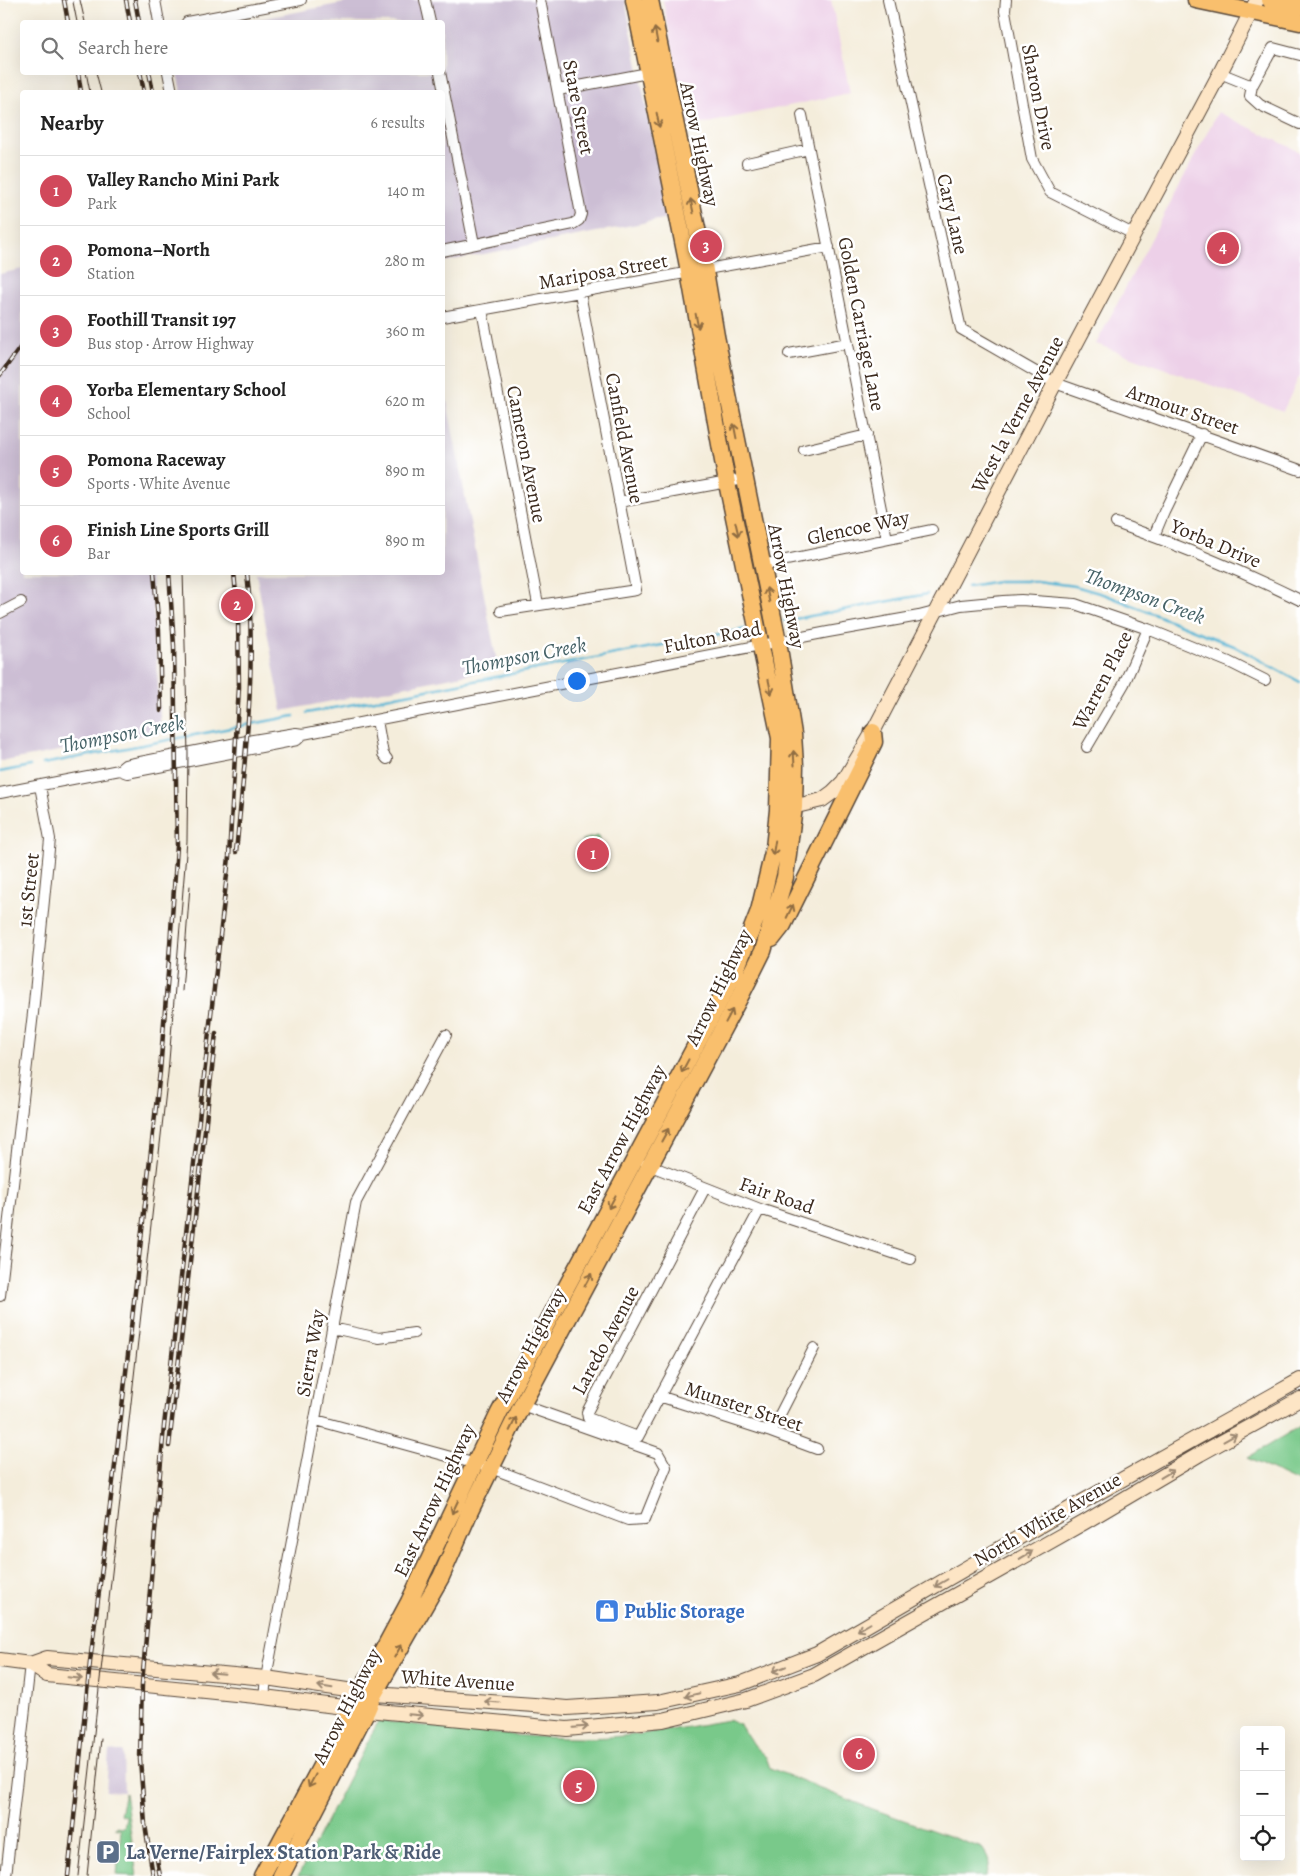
<!DOCTYPE html>
<meta charset="utf-8">
<style>
:root{--surface:#fff;--page:#f6f6f6;--text:#222;--muted:#767676;--line:#e0e0e0;--accent:#d1495b}
body{margin:0;font-family:Alegreya,serif;background:var(--page);color:var(--text)}
.controls{position:absolute;right:15px;bottom:15px;display:grid;overflow:hidden;border-radius:5px;box-shadow:0 5px 20px #0002}
.controls button{width:45px;height:45px;display:grid;place-items:center;padding:0;border:0;border-bottom:1px solid var(--line);background:var(--surface);color:var(--text);font:25px sans-serif}
.you{position:absolute;left:576px;top:680px;width:18px;height:18px;margin:-12px;border:4px solid #fff;border-radius:50%;background:#1a73e8;box-shadow:0 0 0 8px #1a73e833}
.badge{display:grid;place-items:center;width:32px;height:32px;border-radius:50%;background:var(--accent);color:#fff;font-size:16px;font-weight:700}
.pin{position:absolute;translate:-50% -50%;border:2px solid #fff;box-shadow:0 1px 5px #0006}
.list{margin:0;padding:0;list-style:none}
h2{display:flex;justify-content:space-between;align-items:center;height:65px;margin:0;padding:0 20px;font-size:21px}
h2 small{font-size:16px;font-weight:400;color:var(--muted)}
.list li{display:grid;grid-template-columns:32px 1fr auto;gap:15px;align-items:center;box-sizing:border-box;height:70px;padding:0 20px;border-top:1px solid var(--line)}
.list b{display:block;font-size:19px;white-space:nowrap}
.list p{margin:0;font-size:16px;white-space:nowrap;color:var(--muted)}
.list em{font-size:16px;font-style:normal;color:var(--muted)}
.icon{flex:none;width:28px;height:28px;fill:none;stroke:currentColor;stroke-width:2;stroke-linecap:round;stroke-linejoin:round}
.map{position:relative;flex:none;width:1300px;height:1876px;overflow:hidden}
.search{position:absolute;background:var(--surface);box-shadow:0 5px 20px #0002;left:20px;top:20px;width:425px;height:55px;display:flex;align-items:center;gap:12px;box-sizing:border-box;padding:0 18px;border-radius:5px;color:var(--muted);font-size:19px}
.panel{position:absolute;background:var(--surface);box-shadow:0 5px 20px #0002;left:20px;top:90px;width:425px;height:485px;border-radius:5px}
.map>svg:first-child{display:block}
.built{fill:#edd0e8}
.industrial{fill:#ccbed4}
.green{fill:#79c98a;stroke:#5a7a54}
.lines{fill:none;stroke-linecap:round;stroke-linejoin:round}
.stream{stroke:#56b5d5;stroke-width:2.5}
.street-casing{stroke:#57473a;stroke-width:12}
.secondary-casing{stroke:#57473a;stroke-width:16}
.primary-casing{stroke:#57473a;stroke-width:19}
.street{stroke:#fff;stroke-width:10}
.secondary{stroke:#fde5c5;stroke-width:14}
.primary{stroke:#f9bf6d;stroke-width:16}
.tram{stroke:#3b2a1e;stroke-width:1}
.rail-casing{stroke:#3b2a1e;stroke-width:4.5}
.rail{stroke:#fff;stroke-width:2.5;stroke-dasharray:8;stroke-linecap:butt}
.oneway{stroke:#906d42}
.oneway2{stroke:#9c8872}
.labels{text-anchor:middle;stroke-width:5;stroke-linejoin:round;paint-order:stroke}
.street-label{font-size:20px;fill:#3b2a1e;stroke:#fff}
.shop-label{font-size:20px;font-weight:bold;fill:#366cbe;stroke:#fff;text-anchor:start}
.service-label{font-size:20px;font-weight:bold;fill:#4e5e75;stroke:#fff;text-anchor:start}
.water-label{font-size:21px;font-style:italic;fill:#466267;stroke:#fff}
</style>
<div class="map">
<svg width="1300" height="1876" viewBox="0 0 1300 1876">
<rect width="100%" height="100%" fill="#fff"/>
<filter id="ink" filterUnits="userSpaceOnUse"><feTurbulence type="fractalNoise" baseFrequency=".02" numOctaves="2"/><feDisplacementMap in="SourceGraphic" scale="10" xChannelSelector="R" yChannelSelector="G"/><feConvolveMatrix kernelMatrix="1 2 1 2 8 2 1 2 1" color-interpolation-filters="sRGB"/></filter>
<filter id="wash" filterUnits="userSpaceOnUse"><feTurbulence type="fractalNoise" baseFrequency=".0096" numOctaves="4" result="noise"/><feDisplacementMap in="SourceGraphic" scale="20" xChannelSelector="R" yChannelSelector="G"/><feGaussianBlur stdDeviation="1.12" result="paint"/><feColorMatrix in="noise" values="0 0 0 0 0 0 0 0 0 0 0 0 0 0 0 0 0 1.4 0 .05"/><feComposite in="paint" operator="in"/></filter>
<g filter="url(#wash)">
<rect width="100%" height="100%" fill="#f4eddb"/>
<path class="built" d="M663,0H831L850,93L688,127Z
M1218,112L1300,152V375L1283,411L1096,344Z"/>
<path class="industrial" d="M359,0H625L668,218L443,262L442,92H181L177,73L442,72V22H245Z
M22,269V572L151,573L161,732L0,762V274Z
M443,381L498,668L282,711L256,573L442,572Z
M109,1751H123L124,1792L106,1791Z"/>
<path class="green" d="M598,836L605,868L589,872L582,840Z
M1300,1426V1483L1247,1458Z
M728,1720L740,1725L755,1747L766,1757L770,1768L859,1804L982,1848C990,1859 991,1864 986,1876H298L378,1722L382,1721C450,1728 519,1739 588,1738C635,1737 682,1728 728,1720Z
M125,1793L137,1876L117,1875L121,1830L115,1828L116,1827L124,1828L126,1816L120,1814Z"/>
<g class="lines">
<path class="stream" d="M968,586L999,581H1036L1075,586L1106,595L1234,646L1300,682
M784,621L927,594
M307,713L746,629
M43,764L294,716
M0,772L30,766"/>
</g>
</g>
<g filter="url(#ink)">
<g class="lines">
<defs>
<path id="street" d="M155,0L159,22
M425,0L430,22
M888,0L961,329L1055,383L1300,470
M1006,0L1005,11L1032,159L1050,192L1135,235
M187,22L301,0
M1300,55L1273,48L1252,86L1250,96L1260,105L1300,124
M168,72L172,92
M440,72L474,244
M1220,73L1252,86
M558,90L653,72
M802,115L887,539
M747,163L809,149
M442,251L573,224L579,220L581,214L540,0
M482,310L538,604
M442,317L829,247
M789,354L848,343
M804,450L867,435
M619,502L744,479
M1116,523C1179,545 1241,571 1300,600
M1154,536L1164,512L1202,434
M762,565L932,530
M501,611L636,590L580,293
M0,613L21,602
M377,720L383,754L387,759
M1087,747L1124,684L1148,629
M119,770L127,773L148,769L297,740L303,734
M0,793L119,770L125,765L247,741L296,733L303,734L828,632L919,616L961,605L1003,601L1021,600L1075,604L1148,629L1229,662L1265,680
M646,1164L760,1209L911,1259
M705,1188L587,1412L588,1418L638,1437L760,1209
M0,1296L33,1013L50,839L40,786
M332,1328L379,1338L414,1333
M659,1396L771,1432L817,1449
M316,1420L491,1468L628,1520L645,1519L666,1467L658,1453L522,1405
M771,1432L814,1348
M264,1697L266,1678L356,1202L446,1035
M6,1876L30,1664"/>
<path id="secondary" d="M784,809L822,800L833,792L843,782L873,732L1055,383L1220,73L1257,0
M0,1660L30,1664L47,1658L266,1678L374,1694L534,1705L567,1708L658,1702L740,1684L817,1654L1046,1522L1300,1380
M30,1664L47,1675L264,1697L367,1710L567,1729L663,1720L746,1700L814,1675L1085,1522L1200,1454L1300,1399"/>
<path id="primary" d="M1196,0L1300,22
M1270,0L1300,7
M772,939L783,925L874,742L873,732
M262,1876L409,1602L499,1413L735,972L759,911L774,848L778,810L780,738L727,483L687,261L634,0
M281,1876L367,1710L374,1694L441,1577L470,1511L522,1405L743,991L763,951L785,877L794,807L795,765L793,734L778,642L716,336L702,253L650,0"/>
</defs>
<use href="#street" class="street-casing"/>
<use href="#secondary" class="secondary-casing"/>
<use href="#primary" class="primary-casing"/>
<use href="#street" class="street"/>
<use href="#secondary" class="secondary"/>
<use href="#primary" class="primary"/>
<path class="tram" d="M80,0L85,22
M73,2L77,22
M86,72L90,92
M96,72L101,92
M182,991L190,886
M78,1876L168,1073L187,841L188,753L183,572
M87,1876L101,1739"/>
<defs>
<path id="rail" d="M64,0L68,22
M126,0L130,22
M135,0L139,22
M78,72L81,92
M140,72L144,92
M149,72L153,92
M0,375L22,345
M154,572L159,631L161,711
M236,852C245,759 257,666 247,572
M169,1446L216,1033
M156,1854L160,1876
M68,1876L90,1662L119,1434L160,1071L168,973L177,846L174,646L169,572
M153,1876L145,1824L140,1759L142,1684L164,1426L229,857L239,687L238,617L234,572"/>
</defs>
<use href="#rail" class="rail-casing"/>
<use href="#rail" class="rail"/>
</g>
<defs><path id="oneway-shaft" d="M-6 0H5M1.5-3L5.5 0L1.5 3" fill="none" stroke-width="1.6" stroke-linecap="round" stroke-linejoin="round" transform="scale(1.25)"/></defs>
<g class="oneway">
<use href="#oneway-shaft" transform="translate(656 35) rotate(-101)"/>
<use href="#oneway-shaft" transform="translate(658 120) rotate(79)"/>
<use href="#oneway-shaft" transform="translate(692 206) rotate(-102)"/>
<use href="#oneway-shaft" transform="translate(697 321) rotate(79)"/>
<use href="#oneway-shaft" transform="translate(735 431) rotate(-101)"/>
<use href="#oneway-shaft" transform="translate(737 529) rotate(77)"/>
<use href="#oneway-shaft" transform="translate(768 595) rotate(-101)"/>
<use href="#oneway-shaft" transform="translate(770 687) rotate(78)"/>
<use href="#oneway-shaft" transform="translate(794 758) rotate(-94)"/>
<use href="#oneway-shaft" transform="translate(774 848) rotate(99)"/>
<use href="#oneway-shaft" transform="translate(790 911) rotate(-64)"/>
<use href="#oneway-shaft" transform="translate(729 1016) rotate(-62)"/>
<use href="#oneway-shaft" transform="translate(685 1066) rotate(118)"/>
<use href="#oneway-shaft" transform="translate(665 1135) rotate(-61)"/>
<use href="#oneway-shaft" transform="translate(612 1202) rotate(118)"/>
<use href="#oneway-shaft" transform="translate(588 1280) rotate(-62)"/>
<use href="#oneway-shaft" transform="translate(513 1424) rotate(-64)"/>
<use href="#oneway-shaft" transform="translate(455 1507) rotate(115)"/>
<use href="#oneway-shaft" transform="translate(398 1651) rotate(-60)"/>
<use href="#oneway-shaft" transform="translate(312 1781) rotate(118)"/>
</g>
<g class="oneway2">
<use href="#oneway-shaft" transform="translate(1230 1438) rotate(-29)"/>
<use href="#oneway-shaft" transform="translate(1167 1474) rotate(-31)"/>
<use href="#oneway-shaft" transform="translate(1026 1555) rotate(-31)"/>
<use href="#oneway-shaft" transform="translate(941 1583) rotate(150)"/>
<use href="#oneway-shaft" transform="translate(864 1627) rotate(150)"/>
<use href="#oneway-shaft" transform="translate(779 1669) rotate(159)"/>
<use href="#oneway-shaft" transform="translate(217 1673) rotate(-175)"/>
<use href="#oneway-shaft" transform="translate(75 1678) rotate(6)"/>
<use href="#oneway-shaft" transform="translate(325 1687) rotate(-171)"/>
<use href="#oneway-shaft" transform="translate(692 1695) rotate(167)"/>
<use href="#oneway-shaft" transform="translate(492 1702) rotate(-176)"/>
<use href="#oneway-shaft" transform="translate(416 1715) rotate(5)"/>
<use href="#oneway-shaft" transform="translate(581 1727) rotate(-5)"/>
</g>
</g>
<defs>
<symbol id="shop-square" viewBox="-11 -11 22 22"><rect x="-9" y="-9" width="18" height="18" rx="4" fill="#3f7fe0" stroke="#fff"/><path d="M-5-2.5h2.3a2.7 3.5 0 0 1 5.4 0H5L5.5 6h-11ZM-1.5-2.5h3a1.5 2.3 0 0 0-3 0Z" fill="#fff"/></symbol>
<symbol id="parking-square" viewBox="-11 -11 22 22"><rect x="-9" y="-9" width="18" height="18" rx="4" fill="#5c6f8a" stroke="#fff"/><path d="M-3.5-5.5H1a3.5 3.5 0 0 1 0 7H-1V5.5H-3.5ZM-1-3.4V-.6H.8a1.4 1.4 0 0 0 0-2.8Z" fill="#fff"/></symbol>
</defs>
<g fill-rule="evenodd">
<use href="#shop-square" x="593" y="1597" width="28" height="28"/>
<use href="#parking-square" x="94" y="1838" width="28" height="28"/>
</g>
<g class="labels">
<g class="street-label">
<text transform="translate(1039 97) rotate(79)" y="7">Sharon Drive</text>
<text transform="translate(579 107) rotate(79)" y="7">Stare Street</text>
<text transform="translate(700 144) rotate(78)" y="7">Arrow Highway</text>
<text transform="translate(953 214) rotate(77)" y="7">Cary Lane</text>
<text transform="translate(603 271) rotate(-10)" y="7">Mariposa Street</text>
<text transform="translate(862 324) rotate(79)" y="7">Golden Carriage Lane</text>
<text transform="translate(1183 409) rotate(19)" y="7">Armour Street</text>
<text transform="translate(1017 414) rotate(-62)" y="7">West la Verne Avenue</text>
<text transform="translate(625 438) rotate(79)" y="7">Canfield Avenue</text>
<text transform="translate(527 454) rotate(79)" y="7">Cameron Avenue</text>
<text transform="translate(858 527) rotate(-12)" y="7">Glencoe Way</text>
<text transform="translate(1216 543) rotate(23)" y="7">Yorba Drive</text>
<text transform="translate(787 586) rotate(79)" y="7">Arrow Highway</text>
<text transform="translate(712 637) rotate(-11)" y="7">Fulton Road</text>
<text transform="translate(1102 680) rotate(-63)" y="7">Warren Place</text>
<text transform="translate(28 890) rotate(-84)" y="7">1st Street</text>
<text transform="translate(718 987) rotate(-64)" y="7">Arrow Highway</text>
<text transform="translate(621 1139) rotate(-62)" y="7">East Arrow Highway</text>
<text transform="translate(777 1195) rotate(19)" y="7">Fair Road</text>
<text transform="translate(605 1340) rotate(-62)" y="7">Laredo Avenue</text>
<text transform="translate(530 1345) rotate(-62)" y="7">Arrow Highway</text>
<text transform="translate(310 1353) rotate(-80)" y="7">Sierra Way</text>
<text transform="translate(744 1406) rotate(18)" y="7">Munster Street</text>
<text transform="translate(434 1500) rotate(-65)" y="7">East Arrow Highway</text>
<text transform="translate(1047 1519) rotate(-30)" y="7">North White Avenue</text>
<text transform="translate(458 1680) rotate(4)" y="7">White Avenue</text>
<text transform="translate(346 1706) rotate(-63)" y="7">Arrow Highway</text>
</g>
<g class="shop-label">
<text x="624" y="1618">Public Storage</text>
</g>
<g class="service-label">
<text x="126" y="1859">La Verne/Fairplex Station Park &amp; Ride</text>
</g>
<g class="water-label">
<text transform="translate(1145 596) rotate(20)" y="7">Thompson Creek</text>
<text transform="translate(524 656) rotate(-11)" y="7">Thompson Creek</text>
<text transform="translate(122 734) rotate(-11)" y="7">Thompson Creek</text>
</g>
</g>
</svg>
<div class="controls">
<button>+</button>
<button>−</button>
<button><svg class="icon" aria-label="locate" viewBox="0 0 24 24"><circle cx="12" cy="12" r="6"/><path d="M12 2v4M12 18v4M2 12h4M18 12h4"/></svg></button>
</div>
<div class="you"></div>
<div class="pin badge" style="left:593px;top:854px">1</div>
<div class="pin badge" style="left:237px;top:605px">2</div>
<div class="pin badge" style="left:706px;top:246px">3</div>
<div class="pin badge" style="left:1223px;top:248px">4</div>
<div class="pin badge" style="left:579px;top:1786px">5</div>
<div class="pin badge" style="left:859px;top:1754px">6</div>
<div class="search"><svg class="icon" aria-label="search" viewBox="0 0 24 24"><circle cx="10" cy="10" r="6"/><path d="M15 15l6 6"/></svg>Search here</div>
<section class="panel">
<h2>Nearby<small>6 results</small></h2>
<ul class="list">
<li><span class="badge">1</span><div><b>Valley Rancho Mini Park</b><p>Park</p></div><em>140 m</em></li>
<li><span class="badge">2</span><div><b>Pomona–North</b><p>Station</p></div><em>280 m</em></li>
<li><span class="badge">3</span><div><b>Foothill Transit 197</b><p>Bus stop · Arrow Highway</p></div><em>360 m</em></li>
<li><span class="badge">4</span><div><b>Yorba Elementary School</b><p>School</p></div><em>620 m</em></li>
<li><span class="badge">5</span><div><b>Pomona Raceway</b><p>Sports · White Avenue</p></div><em>890 m</em></li>
<li><span class="badge">6</span><div><b>Finish Line Sports Grill</b><p>Bar</p></div><em>890 m</em></li>
</ul>
</section>
</div>
